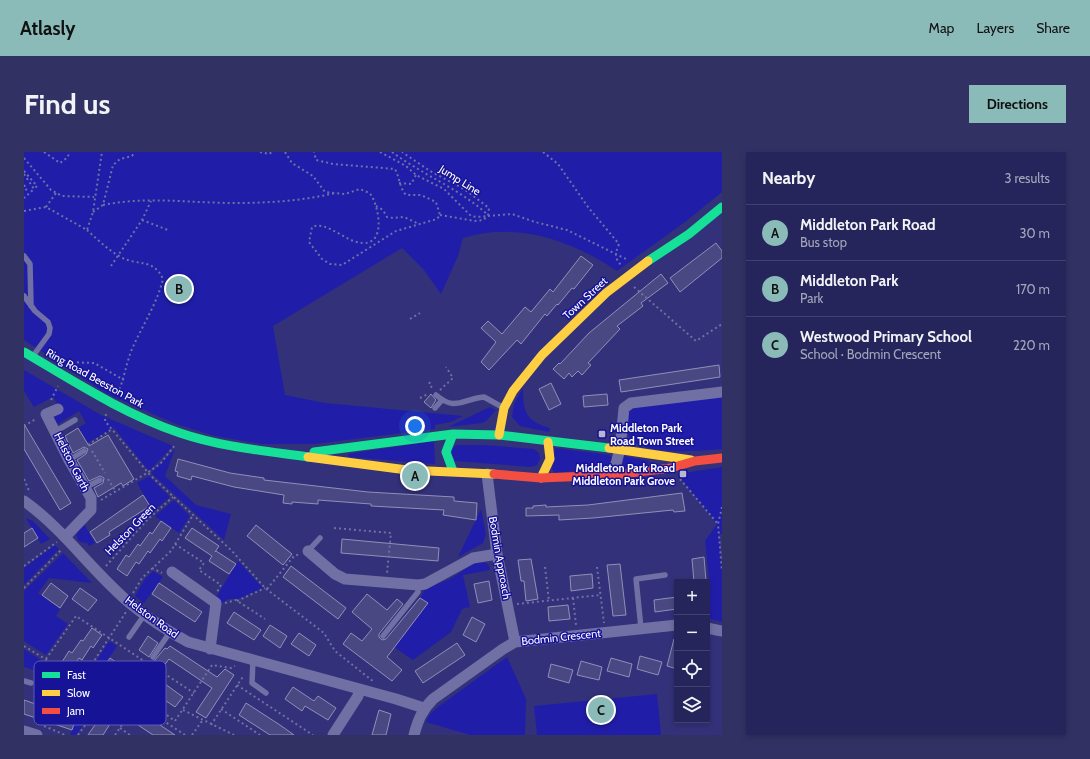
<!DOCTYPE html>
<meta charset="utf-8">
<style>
:root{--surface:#26255b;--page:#323164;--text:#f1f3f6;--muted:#a4a5bb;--line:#424271;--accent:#8bbbb9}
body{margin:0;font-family:Cabin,sans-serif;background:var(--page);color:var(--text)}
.controls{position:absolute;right:12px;bottom:12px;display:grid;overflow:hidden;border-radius:0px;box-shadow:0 2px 6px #0003}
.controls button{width:36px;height:36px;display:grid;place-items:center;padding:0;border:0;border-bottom:1px solid var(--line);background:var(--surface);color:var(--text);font:20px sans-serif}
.you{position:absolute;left:391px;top:274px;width:14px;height:14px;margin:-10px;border:3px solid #fff;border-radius:50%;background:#1a73e8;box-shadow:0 0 0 6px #1a73e833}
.badge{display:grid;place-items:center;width:26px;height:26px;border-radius:50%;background:var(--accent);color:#111;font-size:13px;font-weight:700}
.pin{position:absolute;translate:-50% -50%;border:2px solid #fff;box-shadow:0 1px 4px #0006}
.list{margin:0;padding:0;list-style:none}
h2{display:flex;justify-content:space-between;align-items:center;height:52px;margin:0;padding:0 16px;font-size:17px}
h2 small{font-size:13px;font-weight:400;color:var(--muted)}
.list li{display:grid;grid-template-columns:26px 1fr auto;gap:12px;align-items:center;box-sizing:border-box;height:56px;padding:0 16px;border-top:1px solid var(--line)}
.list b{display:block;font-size:15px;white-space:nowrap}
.list p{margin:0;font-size:13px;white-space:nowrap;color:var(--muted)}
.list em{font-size:13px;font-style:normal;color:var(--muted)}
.icon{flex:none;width:22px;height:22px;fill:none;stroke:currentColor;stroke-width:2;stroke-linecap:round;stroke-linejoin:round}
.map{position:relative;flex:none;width:698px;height:583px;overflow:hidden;border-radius:0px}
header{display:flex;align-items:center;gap:24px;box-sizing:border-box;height:56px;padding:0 20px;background:var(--accent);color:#111}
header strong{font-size:19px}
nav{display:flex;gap:22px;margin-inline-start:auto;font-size:14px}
.intro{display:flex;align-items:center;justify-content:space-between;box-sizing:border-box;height:96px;padding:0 24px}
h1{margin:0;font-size:28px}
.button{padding:10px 18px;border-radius:0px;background:var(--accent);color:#111;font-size:14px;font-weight:700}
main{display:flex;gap:24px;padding:0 24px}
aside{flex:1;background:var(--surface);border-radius:0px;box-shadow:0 2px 6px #0003}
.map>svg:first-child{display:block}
.green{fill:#201ea9}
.building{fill:#4a4883;stroke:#908fb9}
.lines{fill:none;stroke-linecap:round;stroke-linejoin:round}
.path{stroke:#7070a4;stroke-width:2;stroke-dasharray:2 3;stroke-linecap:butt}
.lane{stroke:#7070a4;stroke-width:5.5}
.street{stroke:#7070a4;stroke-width:11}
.fast{stroke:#16e098;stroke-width:9}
.slow{stroke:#ffcf43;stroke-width:9}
.jam{stroke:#f24e42;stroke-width:9}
.poi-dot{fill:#b8b7d0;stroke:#171397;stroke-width:1.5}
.labels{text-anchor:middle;stroke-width:3;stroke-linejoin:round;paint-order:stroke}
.street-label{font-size:11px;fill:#fff;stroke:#171397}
.poi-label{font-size:11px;font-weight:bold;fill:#fff;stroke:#171397;text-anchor:start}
.key{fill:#171397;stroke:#5d5ab6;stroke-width:1}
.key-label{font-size:11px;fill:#fff}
</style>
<header>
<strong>Atlasly</strong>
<nav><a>Map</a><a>Layers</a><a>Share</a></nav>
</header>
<div class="intro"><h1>Find us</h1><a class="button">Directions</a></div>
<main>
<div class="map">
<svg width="698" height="583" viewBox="0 0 698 583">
<rect width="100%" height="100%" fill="#333179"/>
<path class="green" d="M0,0H698V40L661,70L593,119C549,89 493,69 439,86L434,104L417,142L400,118L378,96L249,174L261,243L301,251L439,264L427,270L411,273V277L290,292H238L191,284L152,272L83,242L0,188Z
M0,218L77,263L149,294L125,319L90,276L63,291L54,276L62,271L55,259L29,275L26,269L38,259L29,245L10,255L0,239Z
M499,236C499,259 501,269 526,276L525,280L496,274L488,265L490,252Z
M698,243V297C678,299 619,304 606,286C601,279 603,270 603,262L611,255Z
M466,255L472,258L462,269L458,271L424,275Z
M410,289L411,312L325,305L324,302Z
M432,293H461L510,297L515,301L516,307L513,313L507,315L431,309L426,299Z
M531,296L586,303L588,307L583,316L531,321L528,317Z
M151,297L141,324L172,353L207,362L200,388L127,321Z
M600,304L624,309L625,310L624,312L600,315L598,309Z
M698,315V382L695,383L698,419V470L683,466V435H686L681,389L693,372L653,322Z
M125,324L146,345L129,359L113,331Z
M150,348L166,364L155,381L131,364Z
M457,357L462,382L459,391L434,405Z
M2,366L9,369L26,387L17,392Z
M60,372L71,391L65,394L63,391L56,390C49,383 55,378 60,372Z
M31,393L35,397L0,433V416Z
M39,401L68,431L25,426L14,441L36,457L32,464L44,472L22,503L0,489V439Z
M214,409L239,436L214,447H204L196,453L192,445Z
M452,410L462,411L465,413L466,418L439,423L446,455L438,457L427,480L389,508L370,495L403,451L396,446L401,437L426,427Z
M129,419L139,425L120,451L111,444L121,427Z
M85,489L93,494L69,530L60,528Z
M0,497L55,533L82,541L52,583H46L56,556L9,540L16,520L0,515Z
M483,505L502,547L501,583H446L402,570L406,562L414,555Z
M633,542L637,583H513L510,554Z"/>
<path class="building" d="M692,91L698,99V106L656,140L646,126Z
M557,104L569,113L550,137L548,136L534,153L533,152L523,164L521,162L497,192L493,188L465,218L457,210L472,190L457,176L464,169L478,182L501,155L507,160L526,137L529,140Z
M637,122L644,131L617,151L619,154L593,174L596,177L564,211L567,213L558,223L554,219L548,225L545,221L540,227L529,217L535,211L536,212L565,181Z
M695,213L696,225L597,240L595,228Z
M527,231L537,252L525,258L515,237Z
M407,242L412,248L407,256L400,250Z
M583,242L584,253L560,255L559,244Z
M0,272L47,351L36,358L0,297Z
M54,276L65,294L84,283L110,327L99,334L97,331L74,345L70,336L79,331L80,326L76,324L65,329L53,308L62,302L64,297L60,295L49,301L41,284Z
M154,307L206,321L240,326V328L344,340L430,345V349L453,351L452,368L419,363L420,358L347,354V352L294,348V352L268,350V352L259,351L260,343L210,335L168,324L167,328L153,324L154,320L151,319Z
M658,341L661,359L650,360L649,358L569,366L535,368V363L502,364V356H509V354L522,353V355L564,353Z
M119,343L126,354L85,380L86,383L73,391L66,380Z
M137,369L147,376L138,389L136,387L126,401L124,399L115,412L112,410L103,424L93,417L102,403L105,405L114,392L116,394L126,380L128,382Z
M232,373L268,402L259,413L223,384Z
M8,376L14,386L0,395V381Z
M168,376L195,394L191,400L192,399L212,412L205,422L185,409L188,404L161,386Z
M318,387L415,396L414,409L317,401Z
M680,405L682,429L670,430L668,407Z
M507,407L514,447L502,449L500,429H497L494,408Z
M596,412L602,463L589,464L583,413Z
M267,414L322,456L314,467L259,425Z
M568,422L569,436L547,439L546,424Z
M465,429L468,448L454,451L450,432Z
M27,431L44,444L36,456L18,443Z
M135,431L178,460L171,470L128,442Z
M56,436L73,448L64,459L48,447Z
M343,442L363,458L373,447L379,452L355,482V485L358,488L362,487L396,446L404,451L363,505L378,518L368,529L319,492L327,481L338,489L348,477L328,460Z
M653,445V457L631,460L630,448Z
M544,453L546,467L525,469L524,455Z
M210,460L237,478L230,488L203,471Z
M448,465L461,472L452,490L439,483Z
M246,473L263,484L256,496L239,484Z
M68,476L78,483L69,496L67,494L58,508L55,506L46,519L36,513L45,499L48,501L57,488L59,489Z
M275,481L292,493L285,504L267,492Z
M124,484L134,491L125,505L115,498Z
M650,487H653V517L643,514Z
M433,491L441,503L399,531L391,519Z
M146,494L193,525L201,517L210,523L182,566L172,560L188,536L145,507L139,515L130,509L141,496L143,497Z
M616,504L638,510L634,523L613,517Z
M86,506L111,523L104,534L79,516Z
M587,506L608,512L605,525L583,519Z
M557,509L578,515L575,528L553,523Z
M527,512L549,518L545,531L524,525Z
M114,519L131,531L134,527L159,545L151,555L126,538L124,541L107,530Z
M269,535L290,549L294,544L312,556L304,568L281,554L278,559L261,547Z
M90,545L100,552L88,569L79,583H64Z
M0,548L52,566L48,578L0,562Z
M222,551L256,573L270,583H246L215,563Z
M355,558L367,562L362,583H348Z
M116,559L124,565L151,583H129L117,575L109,569Z"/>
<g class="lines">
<path class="path" d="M20,0L36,11L44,5L45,0
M236,0L245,2L248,0
M261,0L268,11L289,24L301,40L321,42L336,37C340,39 345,40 347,43C355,55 362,92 339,91C322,91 303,68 288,75L285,90L298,107L306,112L318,113L372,79L413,67L416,63L412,50L397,43H382C375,35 376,26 371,17L309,12L292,8L290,0
M356,0L382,14L392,23L420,37L447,64L453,65L464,64L465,56L440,37L406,19L378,0
M368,0C399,23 436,37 464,63
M519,0L534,12L564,55L595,92C591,102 590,106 598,114
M0,6L27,38L38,44L70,45
M0,19L13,34L10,37
M0,22L10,37L0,46
M375,31L387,32L392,23
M0,33L3,37L0,39
M79,53C122,44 166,51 210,51C244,51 278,49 311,41
M352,54L359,58L363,65L369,66L380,65L395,72
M22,55L32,41
M0,59L22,55L63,78L69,60L78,0
M69,60L79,53L89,13L96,7L108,4L111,0
M416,63L451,69L459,68L464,64L488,62L511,70L543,78L604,108
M118,68L144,78
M63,78C73,87 83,97 95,104C112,115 129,105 139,127C133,152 118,174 108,197C102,212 100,227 94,241
M87,114L118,68L127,49
M610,135L672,189L698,172
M386,167L396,161
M43,210L70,211L100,228
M406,230L405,232L409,237
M416,238L429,226L422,215
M396,246L404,242
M27,248L34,234
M82,262L81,269L126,323L208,399L241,436L300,481L311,499L350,530
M0,274L12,267
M64,293L88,277
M68,299L81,321
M0,327L6,341
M84,327L92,340
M656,327L694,372
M77,348L123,321L136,312L151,293
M698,355L694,372L698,419
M310,376L367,381L363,421
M151,392L180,411L175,418L197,433L193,440
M0,414L33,390
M82,414L124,367L149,345
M521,415L525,449
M573,415L580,471
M128,416L138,421
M0,436L38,397
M243,437L270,404L276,402
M109,441L118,426L147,399L169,363
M549,446L552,473
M213,449L241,436
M201,451L212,448L241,467
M493,452L576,443
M0,494L57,529L129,553L151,569L188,513L207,516L211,514
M22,507L52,464L123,511
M127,513L170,541
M57,529L102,460
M213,533L289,583
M110,556L113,558L117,554L161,583
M197,557L236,583
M159,558L210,583
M187,573L220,523
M20,574L41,583
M96,576L106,583
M54,583L86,539
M91,583L115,548
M168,583L178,569"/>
<path class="lane" d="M0,104L6,112L7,154
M0,144L11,159L24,170L26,176L25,182L9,204
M412,243C432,260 438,247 460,245L480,256
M411,256L418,248
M32,279L51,268
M45,308L60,299
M60,336L76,328
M284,399L296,386
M617,476L612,427L641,423
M359,484L394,440V433
M105,485L121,462
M129,505L146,480
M229,508L228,531L242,541
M0,529L7,531"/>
<path class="street" d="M34,257L22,262L45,308L67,346V358L41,385
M463,322L473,402L491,490
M589,323L596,297L600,256L607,251L698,240
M0,349C41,378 69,421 108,453C125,467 144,479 164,490L372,547L400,556
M284,399L311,422L321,427L394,433L401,432L449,406L473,402
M148,420L192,451L186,497
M683,476L698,479
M0,579L13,583
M309,583L334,544L336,537
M390,583C394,568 398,558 409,547L479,497L491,490L653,473"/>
<path class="fast" d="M624,109L665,82L698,55
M0,200C51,230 100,262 156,281C197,295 242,299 284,305
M429,282L422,300L429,319
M290,300L429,282L475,283L585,296"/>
<path class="slow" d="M475,283L480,256L489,239L518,203L582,141L624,109
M585,296L667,308
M284,305L383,318L470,322
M517,326L526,307L524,290"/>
<path class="jam" d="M470,322L517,326L589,323L647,316L671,309L698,306"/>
</g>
<g class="poi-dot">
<rect x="574" y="278" width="8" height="8" rx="2"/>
<rect x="655" y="318" width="8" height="8" rx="2"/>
</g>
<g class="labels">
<g class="street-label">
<text transform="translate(436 28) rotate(32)" y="4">Jump Line</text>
<text transform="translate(561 146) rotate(-43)" y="4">Town Street</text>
<text transform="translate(71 226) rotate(29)" y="4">Ring Road Beeston Park</text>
<text transform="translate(48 310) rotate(63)" y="4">Helston Garth</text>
<text transform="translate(106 377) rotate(-46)" y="4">Helston Green</text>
<text transform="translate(476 406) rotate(80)" y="4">Bodmin Approach</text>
<text transform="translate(128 465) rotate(36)" y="4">Helston Road</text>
<text transform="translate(537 485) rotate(-6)" y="4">Bodmin Crescent</text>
</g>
<g class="poi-label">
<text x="586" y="280">Middleton Park<tspan x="586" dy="13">Road Town Street</tspan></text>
<text x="651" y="320" text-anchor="end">Middleton Park Road<tspan x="651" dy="13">Middleton Park Grove</tspan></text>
</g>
</g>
<rect x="10" y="509" width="132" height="64" rx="6" class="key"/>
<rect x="18" y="520" width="18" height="6" fill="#16e098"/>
<rect x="18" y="538" width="18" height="6" fill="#ffcf43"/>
<rect x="18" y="556" width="18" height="6" fill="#f24e42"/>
<g class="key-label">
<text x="43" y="527">Fast</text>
<text x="43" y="545">Slow</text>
<text x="43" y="563">Jam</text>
</g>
</svg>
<div class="controls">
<button>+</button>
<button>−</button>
<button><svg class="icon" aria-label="locate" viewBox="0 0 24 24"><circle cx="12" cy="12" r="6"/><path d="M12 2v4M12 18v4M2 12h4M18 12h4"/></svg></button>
<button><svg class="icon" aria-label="layers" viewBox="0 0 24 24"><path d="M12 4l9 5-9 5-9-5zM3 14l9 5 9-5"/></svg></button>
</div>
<div class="you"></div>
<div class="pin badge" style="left:391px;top:324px">A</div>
<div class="pin badge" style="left:155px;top:137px">B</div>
<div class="pin badge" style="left:577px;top:558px">C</div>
</div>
<aside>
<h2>Nearby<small>3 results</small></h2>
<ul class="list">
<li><span class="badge">A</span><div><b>Middleton Park Road</b><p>Bus stop</p></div><em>30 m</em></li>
<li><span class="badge">B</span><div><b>Middleton Park</b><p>Park</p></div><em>170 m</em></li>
<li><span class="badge">C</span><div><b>Westwood Primary School</b><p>School · Bodmin Crescent</p></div><em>220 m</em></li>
</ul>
</aside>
</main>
